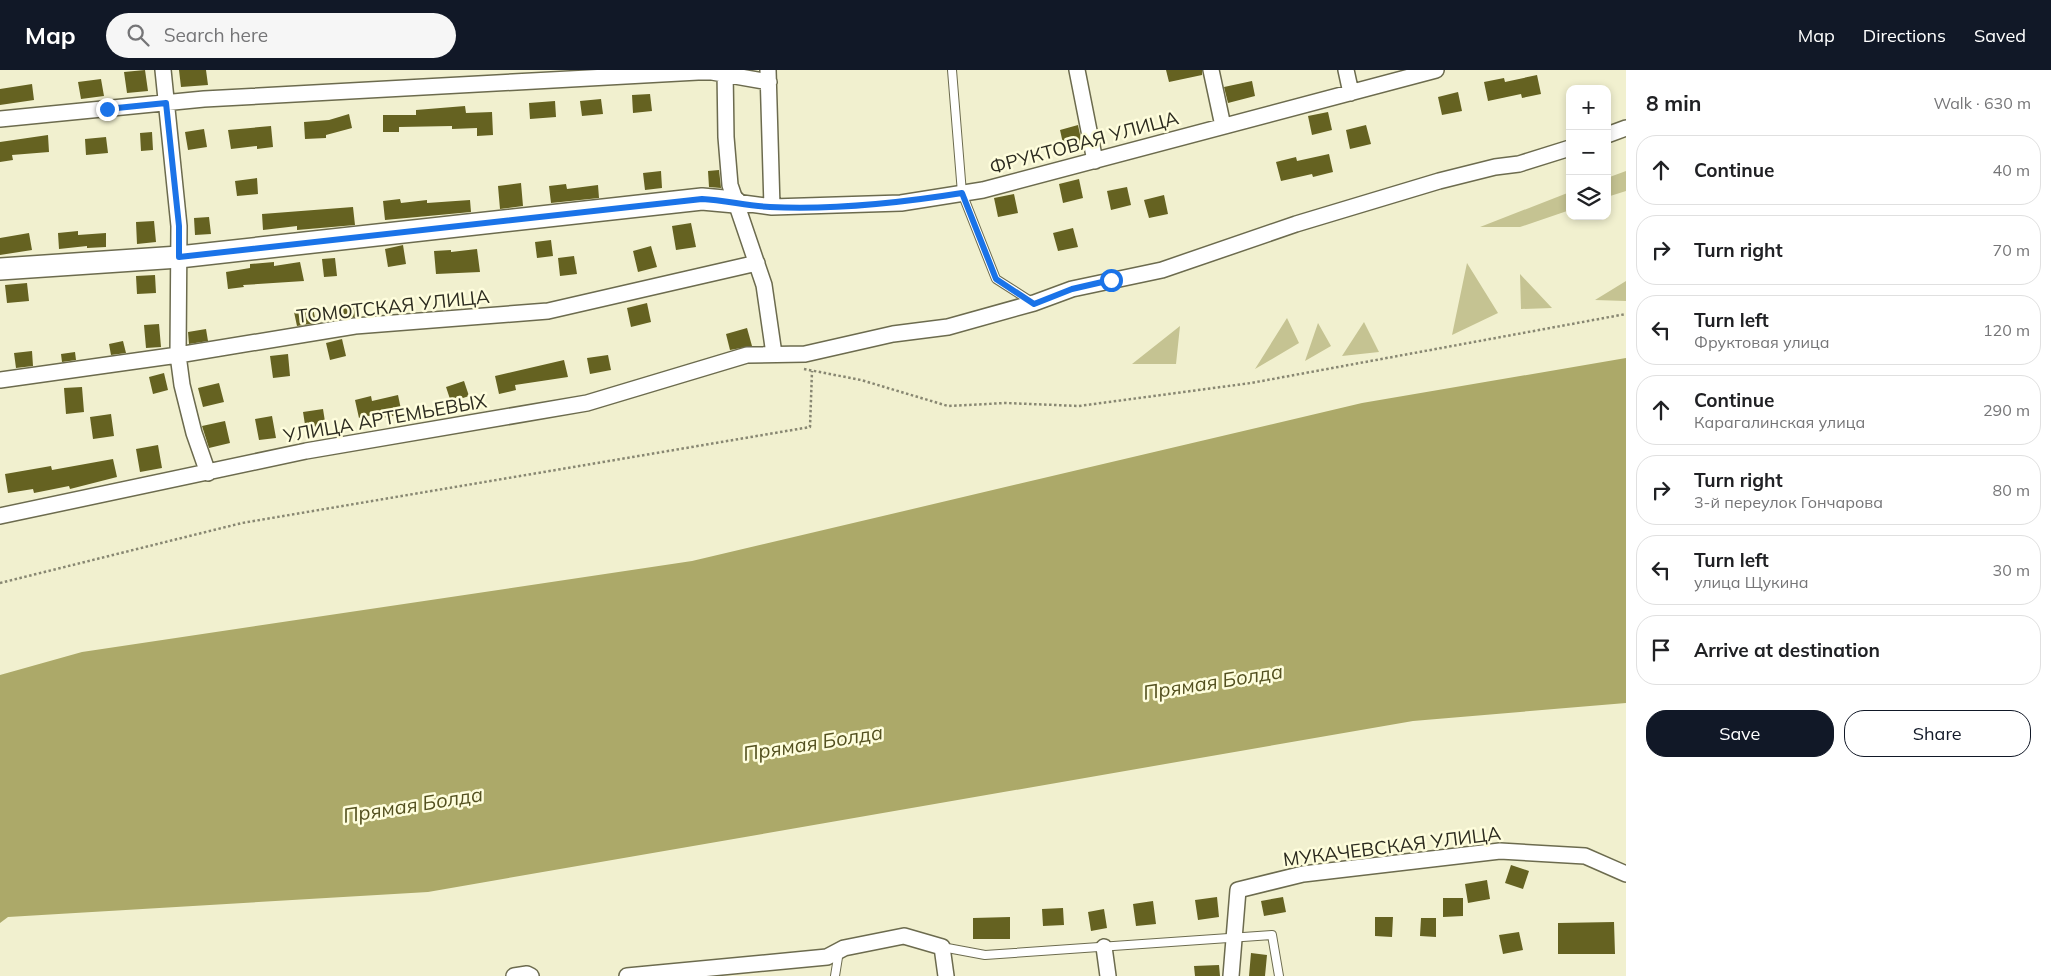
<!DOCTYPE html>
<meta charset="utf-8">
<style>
:root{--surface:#fff;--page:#f6f6f6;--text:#202124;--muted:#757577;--line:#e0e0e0;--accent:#111827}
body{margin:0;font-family:Mulish,sans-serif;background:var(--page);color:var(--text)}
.controls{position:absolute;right:15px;top:15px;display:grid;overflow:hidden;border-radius:10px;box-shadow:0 2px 8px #0003}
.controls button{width:45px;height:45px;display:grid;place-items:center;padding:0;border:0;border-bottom:1px solid var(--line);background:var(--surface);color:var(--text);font:25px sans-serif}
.stop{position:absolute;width:15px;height:15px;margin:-11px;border:4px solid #1a73e8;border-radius:50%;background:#fff}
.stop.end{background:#1a73e8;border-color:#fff;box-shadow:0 1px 5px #0008}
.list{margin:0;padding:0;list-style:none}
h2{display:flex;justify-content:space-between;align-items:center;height:65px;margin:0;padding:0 20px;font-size:21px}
h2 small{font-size:16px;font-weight:400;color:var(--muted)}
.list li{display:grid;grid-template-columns:32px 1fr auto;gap:15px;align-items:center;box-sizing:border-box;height:70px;margin:0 10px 10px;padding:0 10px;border:1px solid var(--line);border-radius:20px}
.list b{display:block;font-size:19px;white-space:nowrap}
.list p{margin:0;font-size:16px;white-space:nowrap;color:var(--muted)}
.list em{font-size:16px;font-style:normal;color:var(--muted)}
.actions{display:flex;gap:10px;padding:15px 20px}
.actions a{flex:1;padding:11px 0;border:1px solid var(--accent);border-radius:20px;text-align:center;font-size:18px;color:var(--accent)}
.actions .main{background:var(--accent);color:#fff}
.icon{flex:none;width:28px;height:28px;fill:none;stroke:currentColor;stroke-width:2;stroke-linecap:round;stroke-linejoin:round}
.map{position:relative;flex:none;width:1626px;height:906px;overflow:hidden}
header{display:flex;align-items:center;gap:30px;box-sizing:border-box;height:70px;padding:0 25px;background:var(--accent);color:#fff}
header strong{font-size:24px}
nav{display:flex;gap:28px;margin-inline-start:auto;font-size:18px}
.search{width:350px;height:45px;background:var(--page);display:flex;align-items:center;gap:12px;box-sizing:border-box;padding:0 18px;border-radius:28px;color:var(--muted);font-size:19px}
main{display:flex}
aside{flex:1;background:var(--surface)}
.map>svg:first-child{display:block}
.green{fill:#c5c392}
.water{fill:#aca969}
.building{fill:#656221}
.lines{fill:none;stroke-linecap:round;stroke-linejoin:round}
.lane-casing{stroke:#6c6b4e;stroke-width:10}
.street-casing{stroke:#6c6b4e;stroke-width:18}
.secondary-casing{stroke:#6c6b4e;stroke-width:24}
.path{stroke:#888772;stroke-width:2.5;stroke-dasharray:2.5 2.5;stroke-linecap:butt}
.lane{stroke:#fff;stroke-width:8}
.street{stroke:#fff;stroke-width:15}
.secondary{stroke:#fff;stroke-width:21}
.route{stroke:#1a73e8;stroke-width:6}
.labels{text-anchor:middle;stroke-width:5;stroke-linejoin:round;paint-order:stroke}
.street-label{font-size:19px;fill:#2c2b1f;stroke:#fefddc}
.water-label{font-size:20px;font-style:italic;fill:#53501f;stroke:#fefddc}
</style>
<header>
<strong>Map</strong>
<div class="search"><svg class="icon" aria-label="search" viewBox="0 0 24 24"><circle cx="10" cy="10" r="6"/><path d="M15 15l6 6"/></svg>Search here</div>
<nav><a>Map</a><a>Directions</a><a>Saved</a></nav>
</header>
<main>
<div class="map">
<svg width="1626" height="906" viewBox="0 0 1626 906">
<rect width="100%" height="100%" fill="#f1f0cf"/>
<path class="green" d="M1626,101V121L1607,127V108Z
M1570,122V140L1520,157H1480Z
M1467,193L1498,243L1452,265Z
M1520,204L1552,238L1521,239Z
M1626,211V231L1595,230Z
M1287,248L1299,273L1255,299Z
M1364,252L1379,282L1342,286Z
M1318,253L1331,276L1305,291Z
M1180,256L1176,294H1132Z"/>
<path class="water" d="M1626,288V633L1413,651L428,822L8,847L0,853V605L82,582L692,491L1362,333Z"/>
<path class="building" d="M145,0L148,21L127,23L124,2Z
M179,0H206L208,15L181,17Z
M1166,0H1202V5L1169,12Z
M1537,5L1541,24L1522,28L1521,24L1488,31L1484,12L1504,8L1505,12Z
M101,9L104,26L81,29L78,12Z
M1252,11L1255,26L1228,33L1224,17Z
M32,14L34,30L0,35V19Z
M1458,22L1462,41L1442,45L1438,27Z
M650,24L652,41L633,43L632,25Z
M601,29L603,44L582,46L580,31Z
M555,31L556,47L530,49L529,33Z
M465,36L466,43L492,42L493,65L477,66V58L452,59V56L399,57V62H383V45H416V40Z
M1328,42L1332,60L1312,65L1308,46Z
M349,44L352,58L326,65V68L305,69L304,52L329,50Z
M1078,55L1082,74L1064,78L1060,60Z
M1366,55L1371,74L1350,79L1346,60Z
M271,56L273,77L257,79V76L231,79L228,60Z
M204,59L207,77L188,80L185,62Z
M152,62L153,80L141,81L140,63Z
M48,65L49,82L12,85L13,90L0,92V72Z
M106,67L108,83L86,85L85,69Z
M1329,84L1333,102L1313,107L1312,104L1281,111L1276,92L1296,87L1297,91Z
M719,100L721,118L709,117L708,101Z
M661,101L662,118L645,120L643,103Z
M257,108L258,124L237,126L235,111Z
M1079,109L1083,128L1063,133L1059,114Z
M521,113L523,136L500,139L498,116Z
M566,114L567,119L598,115L599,128L551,133L549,116Z
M1127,117L1131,135L1111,140L1107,121Z
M1014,124L1018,143L998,147L994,128Z
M1164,125L1168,144L1149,148L1144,130Z
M400,129L401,133L427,130V133L470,130L471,142L385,150L383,131Z
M353,137L355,155L297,160V156L263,160L262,144Z
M209,147L211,164L195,165L194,148Z
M154,151L156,172L137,174L136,152Z
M691,153L696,177L676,180L672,156Z
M1073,158L1078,177L1058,181L1053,163Z
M78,161V165L106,163V177L87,178V176L59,179L58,163Z
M29,163L32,180L0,185V168Z
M551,170L553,186L537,188L535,172Z
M403,175L406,194L388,197L385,179Z
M651,176L657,197L638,202L633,181Z
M477,179L480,202L436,204L434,181L451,180V182Z
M574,186L577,204L560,206L558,188Z
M335,188L337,206L324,207L322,189Z
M274,192V196L300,192L304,211L243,215L244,217L228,219L226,202L250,198V194Z
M155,205L156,223L137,224L136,206Z
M27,213L29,231L7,233L5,215Z
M357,233L360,246L340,249L338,236Z
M647,233L651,252L631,257L627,238Z
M313,238L316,253L297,256L294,242Z
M159,254L161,277L146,278L144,255Z
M747,258L752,276L730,280L726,264Z
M206,259L208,271L189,274L188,262Z
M342,269L346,286L330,290L326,273Z
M123,271L126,283L111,285L109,274Z
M32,281L33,296L16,298L14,283Z
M75,282L76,290L62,292L61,284Z
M288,284L290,306L273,308L270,286Z
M608,285L611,300L590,304L587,288Z
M564,290L568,307L515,315L516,320L499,324L495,306Z
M164,303L168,320L153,324L149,307Z
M464,311L469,326L451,332L446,317Z
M219,313L224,332L203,337L198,318Z
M82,317L84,342L66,344L64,318Z
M398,325L402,344L383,348L382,343L359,348L355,330L371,326L372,331Z
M323,339L326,358L306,361L303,342Z
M111,344L114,366L93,369L90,347Z
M272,346L276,368L259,370L255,349Z
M225,351L230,373L209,378L202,356Z
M158,375L162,398L140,402L136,379Z
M113,389L117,407L70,419L69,416L34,423L33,419L8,423L5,404L51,396L52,400Z
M1511,795L1529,801L1523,819L1505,813Z
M1487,810L1490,829L1468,833L1465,814Z
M1217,827L1219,847L1198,850L1195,830Z
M1283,827L1286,842L1264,846L1261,831Z
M1443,828H1463V846L1443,847Z
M1153,831L1156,854L1136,856L1133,834Z
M1063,838L1064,855L1043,856L1042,839Z
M1104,839L1107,858L1091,861L1088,842Z
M1010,847V869H973V848Z
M1375,847H1393L1392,867L1375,866Z
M1421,848H1436V867L1420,866Z
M1614,852L1615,884H1558V853Z
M1519,862L1523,880L1503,884L1499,865Z
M1251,883L1267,885L1265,906H1249Z
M1219,895L1220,906H1195L1194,896Z"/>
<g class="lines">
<defs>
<path id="lane" d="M952,0L962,123L996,209L1032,232
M942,877L985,885L1272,865L1279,906
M835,906L839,881"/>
<path id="street" d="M163,0L179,156L178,285L182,315L194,363L208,403
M725,0L726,67L730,115L764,215L774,284
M768,0L772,137
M1077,0L1095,91
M1211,0L1223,56
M1346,0L1351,23
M0,49L204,29L698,2H712L769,12
M1607,65L1626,58
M735,132L772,137L901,133L983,120L1436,0
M0,310L178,285L355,256L548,241L757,193
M0,446L306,381L587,333L747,285L805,284L893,264L948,257L1034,233L1072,219L1162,200L1296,154L1439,111L1495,97L1519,94L1570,78
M1104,877L1108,906
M514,906L527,904L531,906
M627,906L827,887L844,878L904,866L942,877L946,906
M1231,906L1238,820L1303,804L1500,781L1585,786L1626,804"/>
<path id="secondary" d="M0,199L179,187L702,129L735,132"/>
</defs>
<use href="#lane" class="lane-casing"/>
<use href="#street" class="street-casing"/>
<use href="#secondary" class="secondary-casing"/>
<path class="path" d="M804,299L861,310L948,336L1006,333L1079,336L1251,313L1626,244
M0,513L242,453L810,357L812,301"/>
<use href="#lane" class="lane"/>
<use href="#street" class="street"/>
<use href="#secondary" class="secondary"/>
</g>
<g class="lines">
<path class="route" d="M107,39L166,33L179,156V187L702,129C725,130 747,136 770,137C834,140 900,133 962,123L996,209L1034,234L1072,219L1111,210"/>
</g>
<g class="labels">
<g class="street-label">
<text transform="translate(1084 72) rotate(-15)" y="7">ФРУКТОВАЯ УЛИЦА</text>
<text transform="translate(393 236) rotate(-6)" y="7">ТОМОТСКАЯ УЛИЦА</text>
<text transform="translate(385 348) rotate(-10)" y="7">УЛИЦА АРТЕМЬЕВЫХ</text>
<text transform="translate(1392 776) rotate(-7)" y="7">МУКАЧЕВСКАЯ УЛИЦА</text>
</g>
<g class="water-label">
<text transform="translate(1213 612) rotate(-9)" y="7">Прямая Болда</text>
<text transform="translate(813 673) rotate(-9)" y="7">Прямая Болда</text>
<text transform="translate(413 735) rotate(-9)" y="7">Прямая Болда</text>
</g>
</g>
</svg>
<div class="controls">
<button>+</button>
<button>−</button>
<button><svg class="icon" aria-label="layers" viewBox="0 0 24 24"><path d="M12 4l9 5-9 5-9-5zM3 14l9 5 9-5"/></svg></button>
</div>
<div class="stop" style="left:1111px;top:210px"></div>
<div class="stop end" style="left:107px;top:39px"></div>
</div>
<aside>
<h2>8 min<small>Walk · 630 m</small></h2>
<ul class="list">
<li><svg class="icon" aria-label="ahead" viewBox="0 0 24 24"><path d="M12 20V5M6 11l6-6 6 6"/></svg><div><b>Continue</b></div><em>40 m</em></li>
<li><svg class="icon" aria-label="right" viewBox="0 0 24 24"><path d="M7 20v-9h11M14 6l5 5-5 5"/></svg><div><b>Turn right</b></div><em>70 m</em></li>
<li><svg class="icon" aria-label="left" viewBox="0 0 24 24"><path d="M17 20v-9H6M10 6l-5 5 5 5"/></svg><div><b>Turn left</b><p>Фруктовая улица</p></div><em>120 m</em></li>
<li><svg class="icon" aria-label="ahead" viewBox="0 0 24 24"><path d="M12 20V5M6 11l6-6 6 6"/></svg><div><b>Continue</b><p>Карагалинская улица</p></div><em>290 m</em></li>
<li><svg class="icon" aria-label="right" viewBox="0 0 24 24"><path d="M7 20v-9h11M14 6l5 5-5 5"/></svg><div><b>Turn right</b><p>3-й переулок Гончарова</p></div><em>80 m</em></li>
<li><svg class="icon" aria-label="left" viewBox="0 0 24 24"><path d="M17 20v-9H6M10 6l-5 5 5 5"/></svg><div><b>Turn left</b><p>улица Щукина</p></div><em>30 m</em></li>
<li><svg class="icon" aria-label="arrive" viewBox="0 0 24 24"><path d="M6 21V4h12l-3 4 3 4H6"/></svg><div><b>Arrive at destination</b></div></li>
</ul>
<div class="actions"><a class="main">Save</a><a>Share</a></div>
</aside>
</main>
